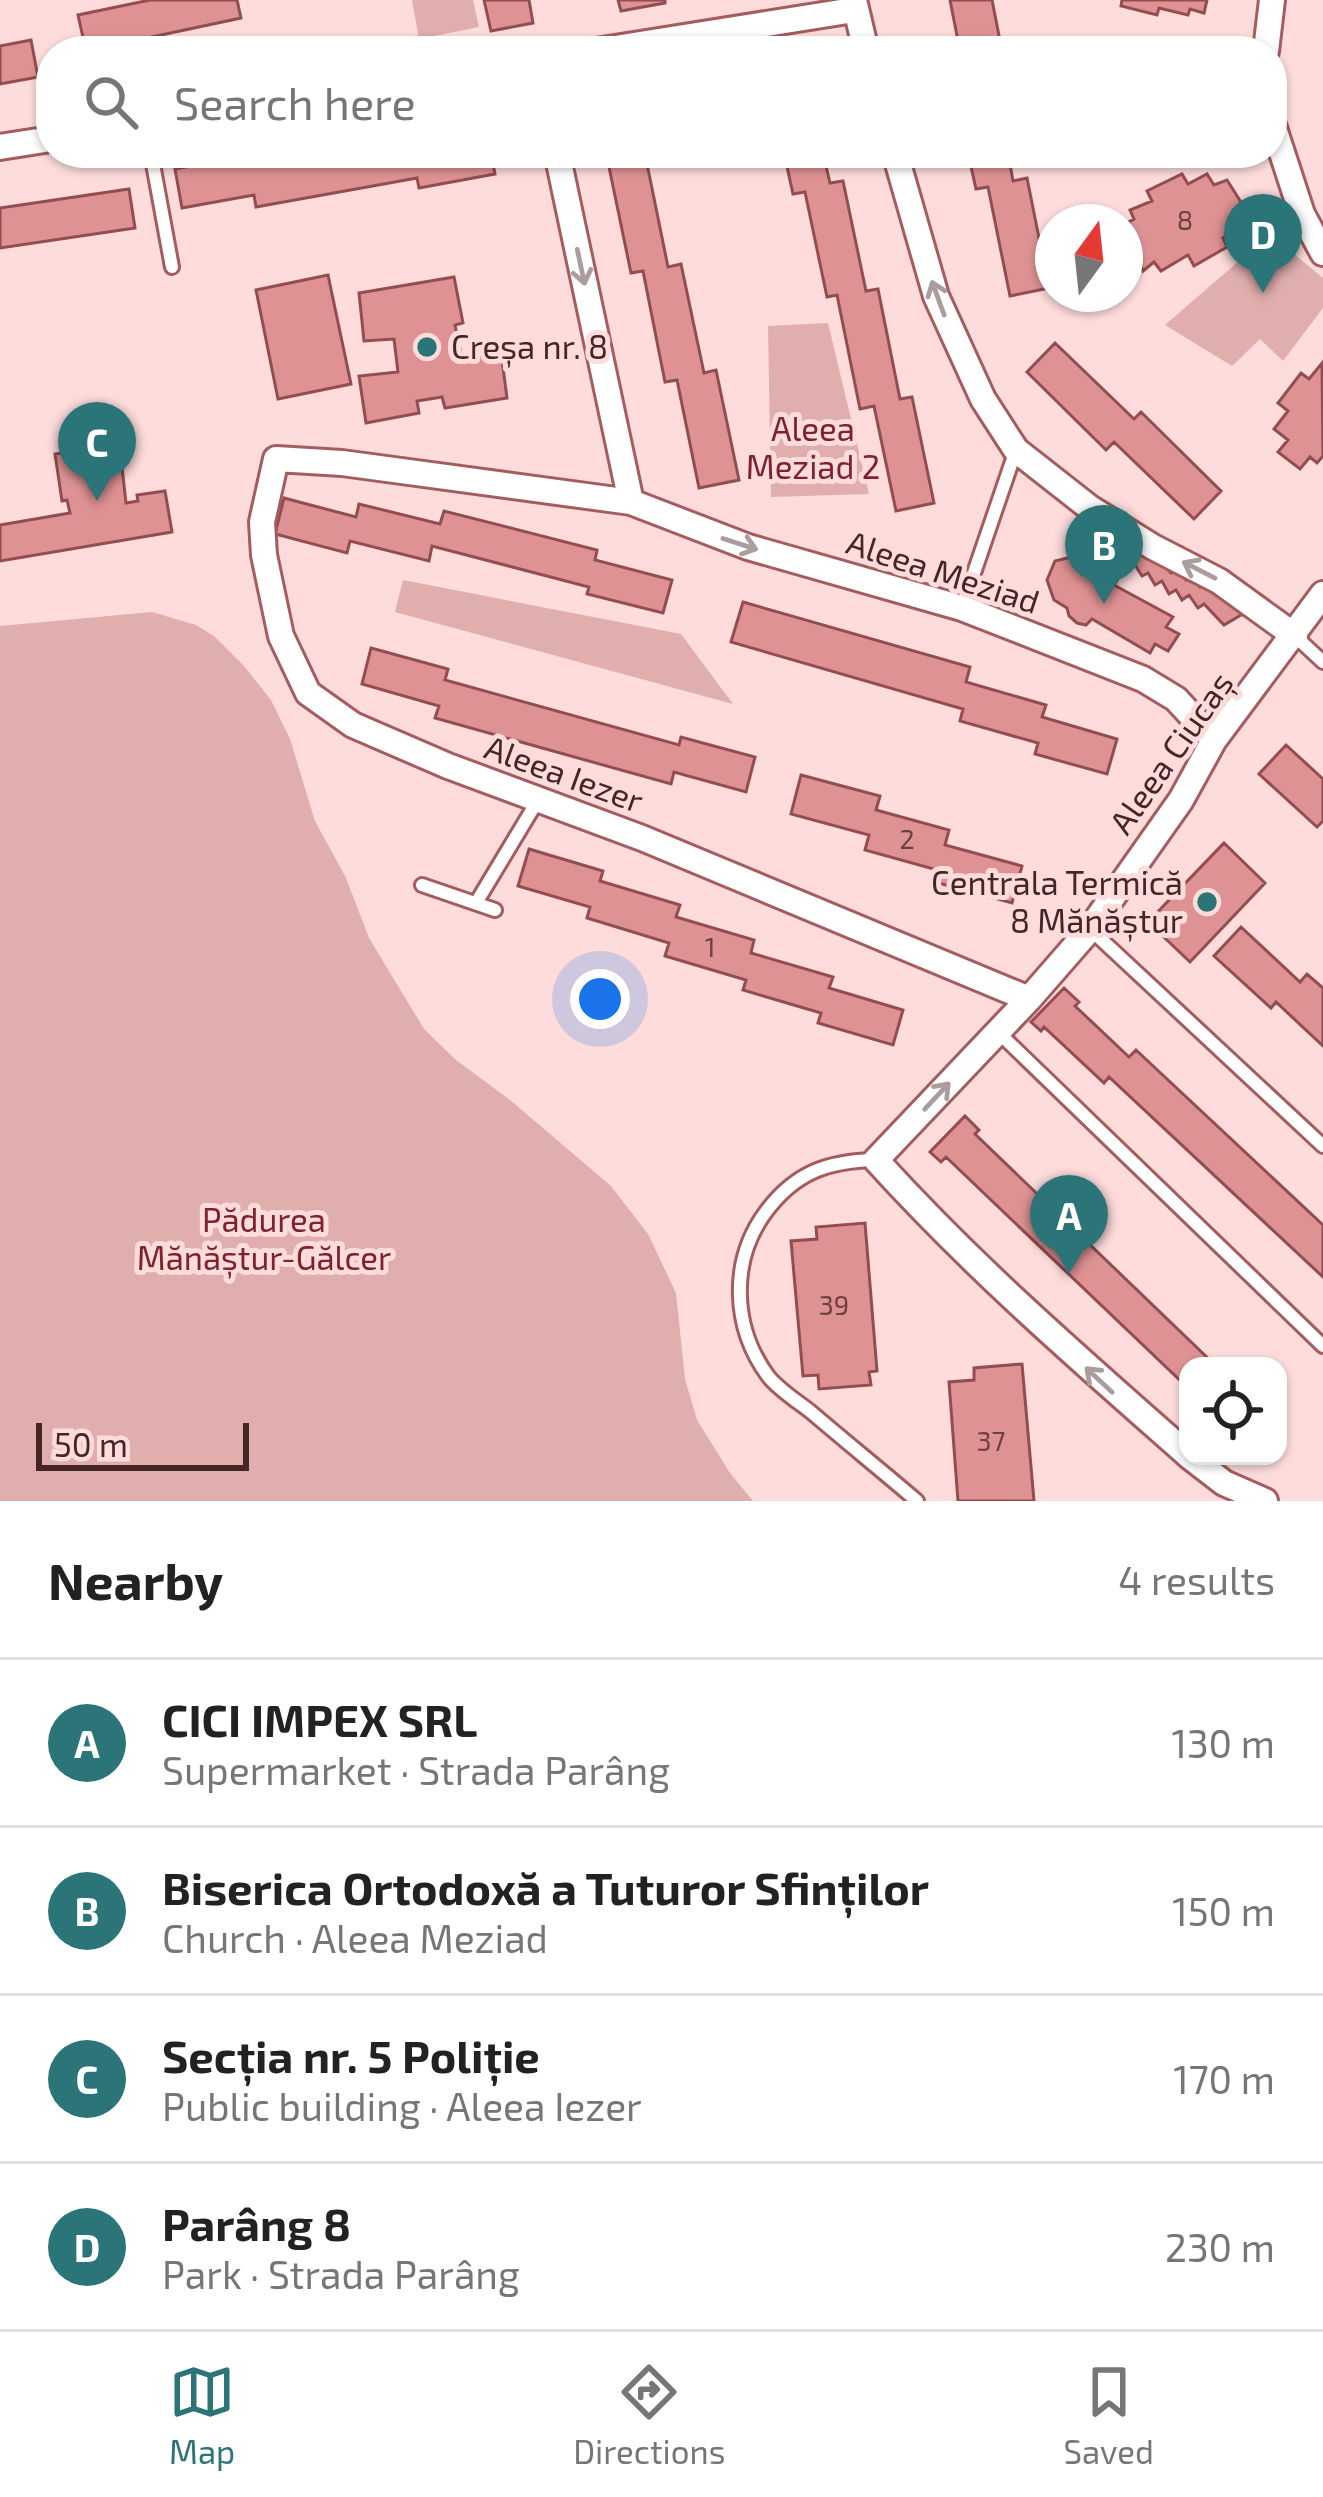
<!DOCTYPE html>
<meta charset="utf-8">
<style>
:root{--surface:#fff;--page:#f6f6f6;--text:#222;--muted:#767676;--line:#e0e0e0;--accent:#2b7578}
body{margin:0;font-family:"Exo 2",sans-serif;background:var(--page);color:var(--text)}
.controls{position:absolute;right:36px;bottom:36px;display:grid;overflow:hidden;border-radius:24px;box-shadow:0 3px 9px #0004}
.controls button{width:108px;height:108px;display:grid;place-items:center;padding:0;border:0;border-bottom:3px solid var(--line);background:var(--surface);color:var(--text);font:60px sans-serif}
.compass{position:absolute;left:1035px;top:204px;width:108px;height:108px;border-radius:50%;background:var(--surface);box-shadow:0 3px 9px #0004;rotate:15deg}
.scale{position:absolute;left:36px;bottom:30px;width:213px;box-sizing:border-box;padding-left:12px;border:6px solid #452627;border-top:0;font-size:33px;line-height:42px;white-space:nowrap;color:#452627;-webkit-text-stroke:9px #fddcdb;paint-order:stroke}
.you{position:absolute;left:600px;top:999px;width:42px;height:42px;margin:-30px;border:9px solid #fff;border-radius:50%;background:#1a73e8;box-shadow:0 0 0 18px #1a73e833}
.badge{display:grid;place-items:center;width:78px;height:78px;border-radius:50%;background:var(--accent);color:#fff;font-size:39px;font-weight:700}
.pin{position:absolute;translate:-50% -99px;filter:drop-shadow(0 3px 6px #0008)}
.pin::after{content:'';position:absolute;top:63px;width:42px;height:36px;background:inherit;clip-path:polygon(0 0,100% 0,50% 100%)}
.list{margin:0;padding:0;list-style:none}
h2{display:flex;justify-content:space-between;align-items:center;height:156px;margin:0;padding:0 48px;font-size:51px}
h2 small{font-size:39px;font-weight:400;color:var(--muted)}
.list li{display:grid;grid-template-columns:78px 1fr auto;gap:36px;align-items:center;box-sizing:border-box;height:168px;padding:0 48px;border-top:3px solid var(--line)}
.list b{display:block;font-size:45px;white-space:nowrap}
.list p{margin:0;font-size:39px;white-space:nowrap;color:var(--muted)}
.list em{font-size:39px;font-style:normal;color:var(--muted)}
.icon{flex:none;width:66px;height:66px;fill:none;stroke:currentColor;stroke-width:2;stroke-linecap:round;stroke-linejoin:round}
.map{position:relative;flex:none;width:1323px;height:1501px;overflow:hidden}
.search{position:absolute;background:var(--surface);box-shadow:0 3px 9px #0004;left:36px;right:36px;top:36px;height:132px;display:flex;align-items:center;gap:30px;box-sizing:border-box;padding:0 42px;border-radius:48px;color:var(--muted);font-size:45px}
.sheet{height:828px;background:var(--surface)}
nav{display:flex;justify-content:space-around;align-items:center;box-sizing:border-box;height:168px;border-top:3px solid var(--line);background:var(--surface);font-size:33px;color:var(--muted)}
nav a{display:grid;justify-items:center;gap:6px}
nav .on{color:var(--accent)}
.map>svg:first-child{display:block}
.green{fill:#e0aead}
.building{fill:#df9293;stroke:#934d50;stroke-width:3}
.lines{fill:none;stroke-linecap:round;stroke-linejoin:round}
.service-casing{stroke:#a45c5e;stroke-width:18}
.minor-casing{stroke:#a45c5e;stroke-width:30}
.service{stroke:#fff;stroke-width:12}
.minor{stroke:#fff;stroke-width:24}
.oneway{stroke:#ab9d9e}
.poi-dot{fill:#2b7578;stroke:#fddcdb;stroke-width:4.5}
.labels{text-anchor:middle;stroke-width:10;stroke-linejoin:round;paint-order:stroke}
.number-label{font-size:27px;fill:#6c4142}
.poi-label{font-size:33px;fill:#452627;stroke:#fddcdb;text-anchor:start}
.park-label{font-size:33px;fill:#7e222c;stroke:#fddcdb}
.street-label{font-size:33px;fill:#452627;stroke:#fddcdb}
</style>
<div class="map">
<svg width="1323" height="1501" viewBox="0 0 1323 1501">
<rect width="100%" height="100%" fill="#fddcdb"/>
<path class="green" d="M412,0H473L479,27L419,39Z
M1059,37L1210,38L1208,51H1062Z
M1270,234L1323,278V308L1283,361L1260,339L1232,366L1165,325Z
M828,323L869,494L771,497L768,326Z
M403,580L681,634L733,704L395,612Z
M152,612L196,625L214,636L244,666L271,700L290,739L315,821L346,878L369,938L424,1029L456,1060L510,1100L611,1186L648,1234L676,1293L685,1379L697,1420L730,1473L753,1501H0V626Z"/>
<path class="building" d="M150,0H237L241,18L86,51L78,15Z
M484,0H529L533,23L491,31Z
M618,0H665V3L621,11Z
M950,0H992L1002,51H960Z
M1122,0H1121H1207L1204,13L1190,9L1188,15L1159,8L1157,15L1121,6Z
M31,40L38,77L0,84V46Z
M321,153H491L495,174L419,188L417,178L256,207L254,195L182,208L175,169L248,155L250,166Z
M784,153H823L830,183L843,181L866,291L878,289L900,399L912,397L934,503L896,511L874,406L860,409L837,295L827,297L805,192L793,194Z
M968,153H1008L1013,181L1027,178L1049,288L1010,296L988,187L976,189Z
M646,159L668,267L681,264L704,373L716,370L739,480L699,488L677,380L665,382L643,271L631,273L609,167Z
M1182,174L1188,184L1207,174L1214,185L1227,180L1244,207L1234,210L1244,227L1223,238L1227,247L1194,266L1188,255L1161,271L1154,262L1143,271L1135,254L1127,259L1125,254V241L1131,238L1125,224L1134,219L1130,210L1152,201L1147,191Z
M129,189L135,228L0,248V208Z
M328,275L351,384L278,399L256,290Z
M454,277L463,323L455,325L462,359L501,352L507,398L445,408L442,397L417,401L419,413L366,423L359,376L398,372L394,339L364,341L359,293Z
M1055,343L1134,419L1141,412L1221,491L1194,519L1114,442L1106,450L1027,372Z
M1322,363L1323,456L1317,463L1310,457L1300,469L1278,452L1288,440L1274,429L1288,411L1278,403L1301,373L1309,379Z
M119,441L126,503L138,501L137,495L165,491L172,532L0,561V525L70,513L67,500L62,501L55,454L81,450L82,454L90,453L89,446Z
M284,498L356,517L359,504L440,524L444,511L597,550L595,560L672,580L663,613L587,594L589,587L432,546L429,561L350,541L347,553L275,534Z
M1089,522L1097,535L1106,529L1114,541L1122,536L1130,548L1136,545L1143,556L1150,552L1171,573L1178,568L1186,580L1193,576L1200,587L1207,583L1216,595L1221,592L1230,605L1234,603L1241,615L1224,625L1204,604L1198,608L1189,595L1182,600L1176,590L1169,594L1162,581L1155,585L1148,573L1142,576L1135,565L1129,569L1122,558L1116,563L1109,552L1103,556L1100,550L1092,555L1084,543L1078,546L1070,534Z
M1075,556L1094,563H1109L1119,577L1114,585L1173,617L1166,627L1179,634L1168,651L1155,644L1150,653L1092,619L1086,625L1077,623L1069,616L1067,608L1054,600L1047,580L1055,561Z
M743,602L970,667L966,682L1046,705L1042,717L1117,739L1107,774L1035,754L1038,743L960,721L963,709L731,642Z
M371,648L448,669L445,680L679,745L681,737L755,757L746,792L674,772L671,784L435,718L439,706L362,684Z
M1286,745L1323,779V821L1317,827L1259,774Z
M801,775L880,796L876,810L949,830L945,845L1022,866L1012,903L938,883L941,871L865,850L869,835L791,814Z
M1224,843L1265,883L1190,962L1148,922Z
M529,849L603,871L600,881L680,905L676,917L754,940L751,953L833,977L829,988L903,1010L893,1045L818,1023L821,1013L743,990L746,980L665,956L669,943L587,918L590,907L518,886Z
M1241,927L1300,982L1307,974L1323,988V1046L1276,1002L1271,1008L1214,956Z
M1064,988L1079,1002L1075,1006L1129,1057L1136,1050L1323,1225V1277L1109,1077L1104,1083L1044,1027L1041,1031L1031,1022Z
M965,1116L979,1130L975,1134L1216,1366H1188V1388L946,1157L941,1162L930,1152Z
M865,1223L877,1371L869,1372L871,1385L819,1389L818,1375L803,1376L791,1241L817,1239L816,1227Z
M1022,1364L1034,1501H958L949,1382L974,1380V1368Z"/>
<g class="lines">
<defs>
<path id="service" d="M151,153L172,267
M962,608L1016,450
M1295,636L1323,662
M422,885L495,910
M476,903L538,800
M1090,929L1323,1146
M998,1032L1323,1346
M876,1160C828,1161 795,1172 765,1213C730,1261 732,1327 768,1376C779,1390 797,1401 811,1412C846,1442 882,1471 917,1501"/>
<path id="minor" d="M854,0L866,51
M596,51L854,10
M1266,51L1272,0
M1272,122L1302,214L1323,253
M0,147L51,139
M557,153L631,502
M895,153L936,296L983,399L1016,450L1090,508L1153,547L1219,581L1295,636
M1029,999L642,838L448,766L353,725L308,693L281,636L264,555L262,522L276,459L342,463L631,502L748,547L962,608L1143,679L1176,699L1214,740
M1188,1455C1078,1358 975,1269 876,1160L1029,999L1090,929L1181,800L1214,740L1323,594
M1189,1456L1224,1483L1265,1501"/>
</defs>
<use href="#service" class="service-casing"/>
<use href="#minor" class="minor-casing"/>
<use href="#service" class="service"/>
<use href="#minor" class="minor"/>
</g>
<defs><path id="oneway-shaft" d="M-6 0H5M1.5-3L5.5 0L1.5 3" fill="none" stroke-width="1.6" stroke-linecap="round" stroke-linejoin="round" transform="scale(3)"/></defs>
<g class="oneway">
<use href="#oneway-shaft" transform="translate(581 267) rotate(78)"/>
<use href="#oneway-shaft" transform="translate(938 298) rotate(-110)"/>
<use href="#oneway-shaft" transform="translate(740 544) rotate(18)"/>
<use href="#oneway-shaft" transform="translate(1199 570) rotate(-153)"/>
<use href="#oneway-shaft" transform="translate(937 1096) rotate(-47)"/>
<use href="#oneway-shaft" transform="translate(1099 1380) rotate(-137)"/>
</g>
<g class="poi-dot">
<circle cx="427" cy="347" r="12"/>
<circle cx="1207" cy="902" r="12"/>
</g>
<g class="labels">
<g class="number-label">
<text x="1185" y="230">8</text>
<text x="907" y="849">2</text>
<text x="710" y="957">1</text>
<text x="834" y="1315">39</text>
<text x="991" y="1451">37</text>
</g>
<g class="poi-label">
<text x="451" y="359">Creșa nr. 8</text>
<text x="1183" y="895" text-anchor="end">Centrala Termică<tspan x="1183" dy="38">8 Mănăștur</tspan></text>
</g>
<g class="park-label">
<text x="813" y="441">Aleea<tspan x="813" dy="38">Meziad 2</tspan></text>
<text x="264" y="1232">Pădurea<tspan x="264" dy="38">Mănăștur-Gălcer</tspan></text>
</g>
<g class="street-label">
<text transform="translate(943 572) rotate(18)" y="12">Aleea Meziad</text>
<text transform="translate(1171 753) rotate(-55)" y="12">Aleea Ciucaș</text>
<text transform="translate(564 774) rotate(20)" y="12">Aleea Iezer</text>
</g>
</g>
</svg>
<div class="controls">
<button><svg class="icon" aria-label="locate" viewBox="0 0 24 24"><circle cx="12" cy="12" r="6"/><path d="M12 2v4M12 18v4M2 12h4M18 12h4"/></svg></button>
</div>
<svg class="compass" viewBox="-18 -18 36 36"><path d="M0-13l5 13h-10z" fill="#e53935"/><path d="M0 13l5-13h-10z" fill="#767676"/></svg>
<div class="scale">50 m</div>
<div class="you"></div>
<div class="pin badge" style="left:1069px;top:1274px">A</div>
<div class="pin badge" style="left:1104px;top:604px">B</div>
<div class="pin badge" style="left:97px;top:501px">C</div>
<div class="pin badge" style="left:1263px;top:293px">D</div>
<div class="search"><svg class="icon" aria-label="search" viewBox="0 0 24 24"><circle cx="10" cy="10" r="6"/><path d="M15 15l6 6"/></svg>Search here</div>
</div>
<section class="sheet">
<h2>Nearby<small>4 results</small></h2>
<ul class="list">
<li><span class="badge">A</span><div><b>CICI IMPEX SRL</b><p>Supermarket · Strada Parâng</p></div><em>130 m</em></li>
<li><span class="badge">B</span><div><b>Biserica Ortodoxă a Tuturor Sfinților</b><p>Church · Aleea Meziad</p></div><em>150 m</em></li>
<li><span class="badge">C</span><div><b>Secția nr. 5 Poliție</b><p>Public building · Aleea Iezer</p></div><em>170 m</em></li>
<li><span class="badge">D</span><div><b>Parâng 8</b><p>Park · Strada Parâng</p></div><em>230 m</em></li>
</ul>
</section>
<nav>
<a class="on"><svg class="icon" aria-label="map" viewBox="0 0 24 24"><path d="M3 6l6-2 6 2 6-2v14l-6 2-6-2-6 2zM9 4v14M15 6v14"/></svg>Map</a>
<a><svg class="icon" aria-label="directions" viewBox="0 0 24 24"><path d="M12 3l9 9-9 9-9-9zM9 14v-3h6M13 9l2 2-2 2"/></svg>Directions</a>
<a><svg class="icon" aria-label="saved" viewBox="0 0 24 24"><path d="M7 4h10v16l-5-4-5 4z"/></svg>Saved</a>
</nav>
